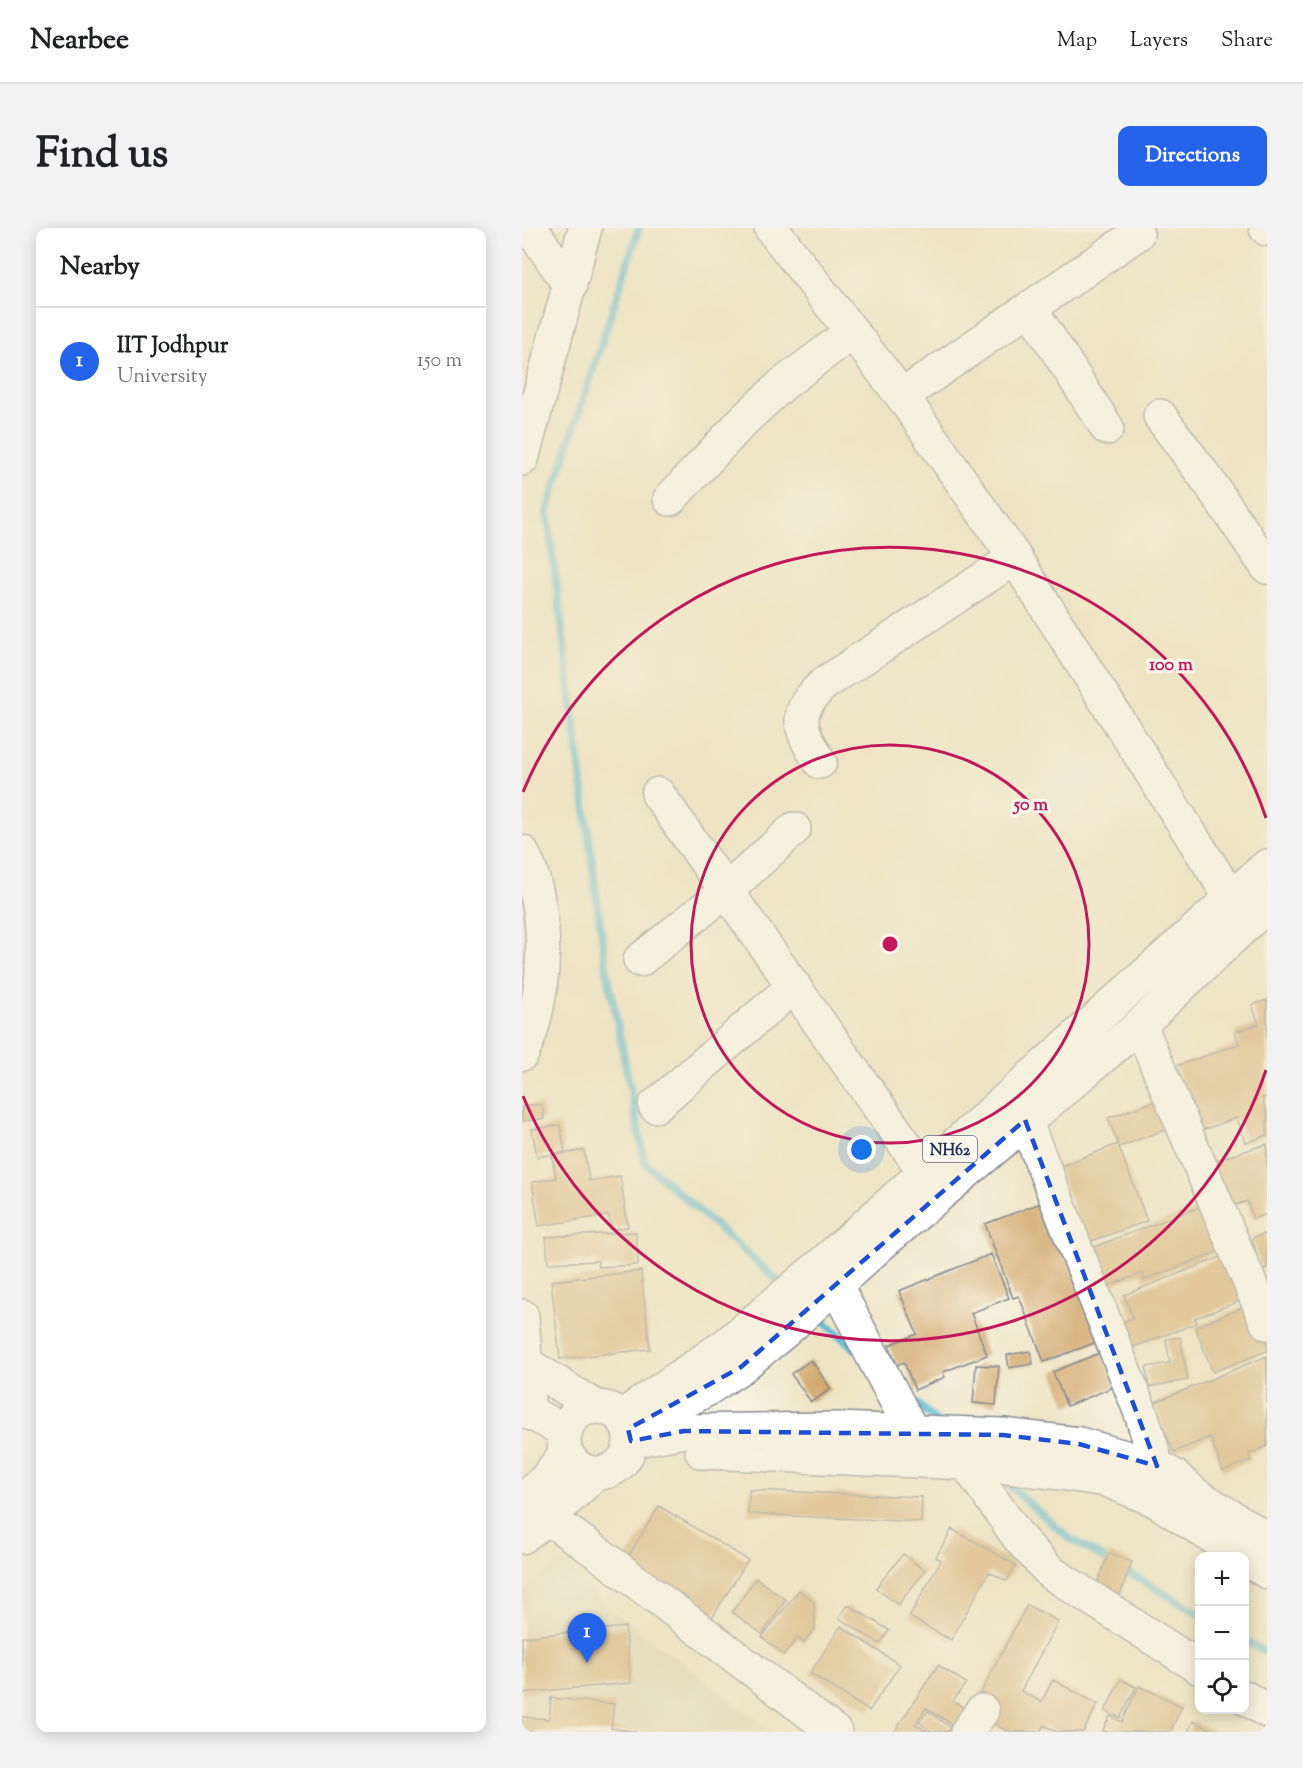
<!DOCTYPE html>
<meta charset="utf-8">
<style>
:root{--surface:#fff;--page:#f2f2f2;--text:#202124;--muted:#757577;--line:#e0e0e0;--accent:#2563eb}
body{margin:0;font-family:"Sorts Mill Goudy",serif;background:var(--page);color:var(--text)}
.controls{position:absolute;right:18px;bottom:18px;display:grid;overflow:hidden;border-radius:12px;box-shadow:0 3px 15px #0003}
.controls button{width:54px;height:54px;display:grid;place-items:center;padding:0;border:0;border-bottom:2px solid var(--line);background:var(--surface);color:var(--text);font:30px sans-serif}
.you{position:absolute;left:340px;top:922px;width:21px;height:21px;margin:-15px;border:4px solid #fff;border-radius:50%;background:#1a73e8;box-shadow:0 0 0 9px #1a73e833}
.badge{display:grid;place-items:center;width:39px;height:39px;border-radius:50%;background:var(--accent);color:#fff;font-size:20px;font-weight:700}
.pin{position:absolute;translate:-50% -50px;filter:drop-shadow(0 2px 3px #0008)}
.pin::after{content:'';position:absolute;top:32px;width:21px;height:18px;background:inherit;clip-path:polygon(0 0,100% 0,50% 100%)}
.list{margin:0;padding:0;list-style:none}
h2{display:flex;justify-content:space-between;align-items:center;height:78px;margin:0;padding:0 24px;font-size:26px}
h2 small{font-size:20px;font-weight:400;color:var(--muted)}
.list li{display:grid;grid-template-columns:39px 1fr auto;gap:18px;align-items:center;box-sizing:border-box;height:108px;padding:0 24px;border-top:2px solid var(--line)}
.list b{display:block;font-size:22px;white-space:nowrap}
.list p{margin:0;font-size:20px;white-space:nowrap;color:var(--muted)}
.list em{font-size:20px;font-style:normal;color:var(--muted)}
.icon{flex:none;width:33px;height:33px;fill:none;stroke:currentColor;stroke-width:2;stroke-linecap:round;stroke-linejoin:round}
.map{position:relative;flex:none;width:745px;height:1504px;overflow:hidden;border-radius:12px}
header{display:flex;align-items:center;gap:36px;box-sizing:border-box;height:84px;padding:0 30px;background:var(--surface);border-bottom:2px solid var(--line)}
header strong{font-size:28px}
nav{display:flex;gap:33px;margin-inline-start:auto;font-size:21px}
.intro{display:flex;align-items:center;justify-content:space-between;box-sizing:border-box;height:144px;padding:0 36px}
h1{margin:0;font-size:42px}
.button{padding:15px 27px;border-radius:12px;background:var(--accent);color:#fff;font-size:21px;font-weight:700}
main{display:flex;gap:36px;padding:0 36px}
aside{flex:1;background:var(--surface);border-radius:12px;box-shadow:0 3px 15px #0003}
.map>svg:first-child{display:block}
.built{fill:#dbd4b6}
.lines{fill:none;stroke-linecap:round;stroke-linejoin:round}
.stream{stroke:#55b8d4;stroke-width:8}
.building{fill:#d2a76c}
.minor-casing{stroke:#848a91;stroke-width:36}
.highway-casing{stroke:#848a91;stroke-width:36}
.minor{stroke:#fff;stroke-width:33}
.highway{stroke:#fff;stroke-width:33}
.marked{fill:none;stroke:#1d4ed8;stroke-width:4.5;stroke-dasharray:12 8;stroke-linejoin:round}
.ring{fill:none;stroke:#c2185b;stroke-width:3}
.labels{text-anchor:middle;stroke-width:6;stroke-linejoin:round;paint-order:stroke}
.shield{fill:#fbf7ec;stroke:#5e6b89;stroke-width:1.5}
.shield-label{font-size:16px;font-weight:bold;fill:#1b2f5e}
.centre{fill:#c2185b;stroke:#fbf7ec;stroke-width:3}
.ring-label{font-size:18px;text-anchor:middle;font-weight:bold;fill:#c2185b;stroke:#fbf7ec;stroke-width:6;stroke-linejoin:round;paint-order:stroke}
</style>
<header>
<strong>Nearbee</strong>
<nav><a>Map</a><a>Layers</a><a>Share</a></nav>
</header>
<div class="intro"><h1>Find us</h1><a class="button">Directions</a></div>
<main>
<aside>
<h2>Nearby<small></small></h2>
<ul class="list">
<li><span class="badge">1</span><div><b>IIT Jodhpur</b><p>University</p></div><em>150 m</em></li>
</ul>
</aside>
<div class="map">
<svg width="745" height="1504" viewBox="0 0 745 1504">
<rect width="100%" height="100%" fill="#fbf7ec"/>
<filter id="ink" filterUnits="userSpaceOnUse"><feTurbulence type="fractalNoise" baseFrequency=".0167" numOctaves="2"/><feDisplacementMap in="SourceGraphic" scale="12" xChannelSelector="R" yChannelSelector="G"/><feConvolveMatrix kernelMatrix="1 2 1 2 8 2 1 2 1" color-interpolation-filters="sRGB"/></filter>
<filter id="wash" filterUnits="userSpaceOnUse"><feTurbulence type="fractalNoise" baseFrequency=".008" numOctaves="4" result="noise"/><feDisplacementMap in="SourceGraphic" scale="24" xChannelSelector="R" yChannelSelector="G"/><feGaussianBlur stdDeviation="1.35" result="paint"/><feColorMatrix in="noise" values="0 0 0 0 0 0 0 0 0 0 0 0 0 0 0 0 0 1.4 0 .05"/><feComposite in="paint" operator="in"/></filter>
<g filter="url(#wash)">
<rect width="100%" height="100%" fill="#eee4c4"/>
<path class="built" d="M43,1330L82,1376L251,1504H0V1365Z"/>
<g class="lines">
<path class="stream" d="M117,0L25,283L83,733L123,935L262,1058
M292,1085L332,1120
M386,1168L417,1195
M478,1250L547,1310L678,1386
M722,1412L745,1425"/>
</g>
<g id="blocks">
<path class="building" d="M745,772V869L740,870L745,886V907L724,915L715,890L677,903L654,838L717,816L713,804L737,796L730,777Z
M639,871L650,899L597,919L625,993L564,1015L536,939L596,916L586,890Z
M20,876L22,891L0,893V878Z
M38,897L43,924L15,929L10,901Z
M745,916V986L731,991L725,973L706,980L691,933Z
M62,922L67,953L98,948L106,999L89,1002L87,987L17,998L10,954L34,950L30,928Z
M527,972L580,1112L522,1134L497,1068L491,1070L463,996Z
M688,975L705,1020L622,1052L620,1045L584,1059L569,1020Z
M114,1004L116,1037L76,1039V1033L26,1035L24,1009Z
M745,1005V1040L739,1041L730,1010Z
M709,1025L726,1070L673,1090L675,1095L609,1120L600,1094L611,1090L602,1067Z
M469,1026L487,1070L449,1085L465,1127L421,1144L423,1149L393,1162L382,1134L375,1137L367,1117L395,1106L377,1063Z
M119,1043L128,1121L38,1131L29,1053Z
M729,1076L745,1115V1123L691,1144L673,1099Z
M658,1109L666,1152L627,1159L624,1139L648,1135L644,1111Z
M508,1123L511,1136L487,1140L485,1127Z
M580,1124L594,1158L545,1178L531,1144Z
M745,1128V1218L727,1226L729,1232L701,1243L688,1209L652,1224L631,1175Z
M289,1132L309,1161L289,1174L269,1146Z
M454,1137L477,1138L474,1177L451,1175Z
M227,1262L400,1269L399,1294L226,1286Z
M137,1278L226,1332L190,1390L101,1337Z
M430,1301L494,1337L485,1353L467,1344L429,1412L387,1389L419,1332L414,1329Z
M587,1325L610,1334L598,1367L574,1358Z
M381,1326L403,1343L376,1377L354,1360Z
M234,1350L264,1372L240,1406L210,1384Z
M277,1362L292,1374L293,1401L281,1415L276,1410L262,1427L240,1409Z
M326,1377L367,1402L358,1416L317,1390Z
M505,1377L536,1393L499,1463L519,1474L531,1452L576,1476L561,1504H534L522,1497L518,1504H487L464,1492L457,1468Z
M319,1398L378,1437L347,1483L288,1445Z
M103,1399L109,1455L0,1465V1409Z
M416,1437L444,1455L431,1473L444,1481L433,1498L404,1480L393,1496L406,1504H372Z
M599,1451L614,1459L598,1490L583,1483Z
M617,1458L660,1478L648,1504H580L588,1488L600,1494Z
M29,1470L92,1476L89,1500L114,1504H0V1489L27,1491Z
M406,1483L429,1500L425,1504H410L397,1494Z
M671,1493L694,1504H666Z"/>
</g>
</g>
<g filter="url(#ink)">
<use href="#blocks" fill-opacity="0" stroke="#848a91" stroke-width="1.5"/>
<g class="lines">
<defs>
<path id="minor" d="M9,0L48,58
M249,0L380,168L493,330L709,670
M744,0L745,1
M508,80L585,200
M380,168L615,6
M638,188L687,254L745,339
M0,231L63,0
M148,271L223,191L261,156L330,104
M298,534C277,500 269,485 303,455L493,330
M136,566L402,943
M0,624C29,680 26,769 0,826
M118,732L204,663L272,601
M618,797L745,1095
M133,878L272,758
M503,892L620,1188L635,1238
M313,1056L390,1203
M0,1088L7,1185
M0,1133L74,1179
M0,1181L44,1203
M109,1213L162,1203L313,1201L481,1207L557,1216L635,1238L652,1248L673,1266L745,1311
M180,1224L447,1235L531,1244L584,1252L633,1272L720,1328
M444,1235L497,1310L528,1344L678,1440
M26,1290L76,1325L313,1504
M722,1330L745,1344
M722,1469L745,1483
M445,1504L460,1483"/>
<path id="highway" d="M42 1212a33 33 0 1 1 66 0a33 33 0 1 1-66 0Z
M99,1189L205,1116L301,1035L745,638
M122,1194L184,1162L219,1139L262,1104L358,1017L618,797L745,677
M0,1273L24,1251L44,1224
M0,1309L26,1290L74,1245"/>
</defs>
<use href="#minor" class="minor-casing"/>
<use href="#highway" class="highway-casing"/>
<use href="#minor" class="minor"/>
<use href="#highway" class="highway"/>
</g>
</g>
<path d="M0 0H745V1504H0ZM503,892L635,1238L557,1216L481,1207L162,1203L109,1213L106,1201L219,1139Z" fill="#eee4c4" fill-opacity=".55" fill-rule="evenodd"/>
<path class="marked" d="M503,892L635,1238L557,1216L481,1207L162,1203L109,1213L106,1201L219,1139Z"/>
<g class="ring">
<circle cx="368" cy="716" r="199"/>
<path d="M744 842A397 397 0 0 1 1 868M1 564A397 397 0 0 1 744 590"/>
</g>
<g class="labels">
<rect class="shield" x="401" y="908" width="54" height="26" rx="4.5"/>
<g class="shield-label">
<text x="428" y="927">NH62</text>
</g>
</g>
<circle cx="368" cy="716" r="9" class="centre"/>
<g class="ring-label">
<text x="649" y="442">100 m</text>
<text x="509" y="582">50 m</text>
</g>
</svg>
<div class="controls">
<button>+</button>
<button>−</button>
<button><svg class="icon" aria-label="locate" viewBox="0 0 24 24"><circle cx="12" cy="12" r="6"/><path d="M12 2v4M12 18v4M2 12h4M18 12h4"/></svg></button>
</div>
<div class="you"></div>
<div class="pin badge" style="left:65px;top:1435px">1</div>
</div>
</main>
